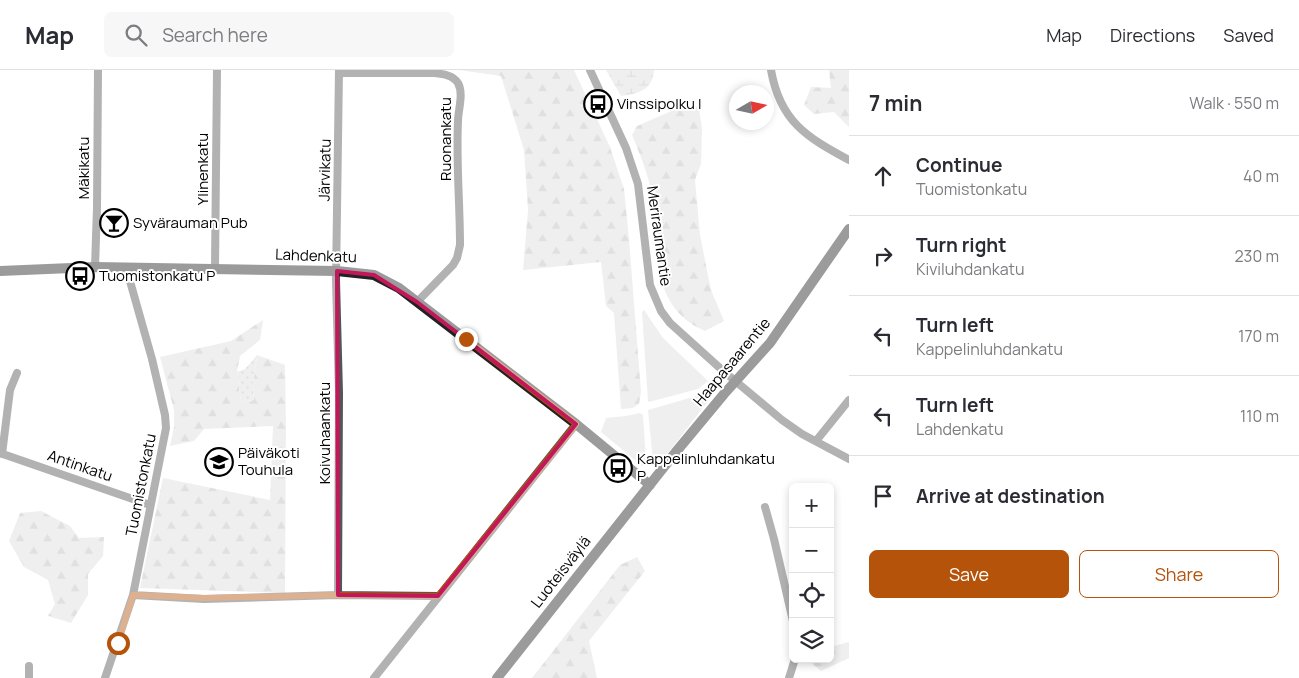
<!DOCTYPE html>
<meta charset="utf-8">
<style>
:root{--surface:#fff;--page:#f7f7f7;--text:#2b2b33;--muted:#7c7c81;--line:#e1e1e2;--accent:#b45309}
body{margin:0;font-family:Manrope,sans-serif;background:var(--page);color:var(--text)}
.controls{position:absolute;right:15px;bottom:15px;display:grid;overflow:hidden;border-radius:8px;box-shadow:0 2px 8px #0003}
.controls button{width:45px;height:45px;display:grid;place-items:center;padding:0;border:0;border-bottom:1px solid var(--line);background:var(--surface);color:var(--text);font:25px sans-serif}
.compass{position:absolute;left:729px;top:15px;width:45px;height:45px;border-radius:50%;background:var(--surface);box-shadow:0 2px 8px #0003;rotate:81deg}
.stop{position:absolute;width:15px;height:15px;margin:-11px;border:4px solid #b45309;border-radius:50%;background:#fff}
.stop.end{background:#b45309;border-color:#fff;box-shadow:0 1px 5px #0008}
.list{margin:0;padding:0;list-style:none}
h2{display:flex;justify-content:space-between;align-items:center;height:65px;margin:0;padding:0 20px;font-size:21px}
h2 small{font-size:16px;font-weight:400;color:var(--muted)}
.list li{display:grid;grid-template-columns:32px 1fr auto;gap:15px;align-items:center;box-sizing:border-box;height:80px;padding:0 20px;border-top:1px solid var(--line)}
.list b{display:block;font-size:19px;white-space:nowrap}
.list p{margin:0;font-size:16px;white-space:nowrap;color:var(--muted)}
.list em{font-size:16px;font-style:normal;color:var(--muted)}
.actions{display:flex;gap:10px;padding:15px 20px}
.actions a{flex:1;padding:11px 0;border:1px solid var(--accent);border-radius:8px;text-align:center;font-size:18px;color:var(--accent)}
.actions .main{background:var(--accent);color:#fff}
.icon{flex:none;width:28px;height:28px;fill:none;stroke:currentColor;stroke-width:2;stroke-linecap:round;stroke-linejoin:round}
.map{position:relative;flex:none;width:849px;height:608px;overflow:hidden}
header{display:flex;align-items:center;gap:30px;box-sizing:border-box;height:70px;padding:0 25px;background:var(--surface);border-bottom:1px solid var(--line)}
header strong{font-size:24px}
nav{display:flex;gap:28px;margin-inline-start:auto;font-size:18px}
.search{width:350px;height:45px;background:var(--page);display:flex;align-items:center;gap:12px;box-sizing:border-box;padding:0 18px;border-radius:8px;color:var(--muted);font-size:19px}
main{display:flex}
aside{flex:1;background:var(--surface)}
.map>svg:first-child{display:block}
.green{fill:#dcdcdc}
.forest{fill:url(#forest-firs)}
.wetland{fill:url(#wetland-marsh)}
.park{fill:url(#park-dots)}
.lines{fill:none;stroke-linecap:round;stroke-linejoin:round}
.minor{stroke:#555;stroke-width:8}
.secondary{stroke:#222;stroke-width:10}
.route{stroke:#b45309;stroke-width:6}
.marked{fill:none;stroke:#c2185b;stroke-width:4;stroke-linejoin:round}
.labels{text-anchor:middle;stroke-width:4;stroke-linejoin:round;paint-order:stroke}
.poi-label{font-size:15px;fill:#000;stroke:#fff;text-anchor:start}
.street-label{font-size:15px;fill:#000;stroke:#fff}
</style>
<header>
<strong>Map</strong>
<div class="search"><svg class="icon" aria-label="search" viewBox="0 0 24 24"><circle cx="10" cy="10" r="6"/><path d="M15 15l6 6"/></svg>Search here</div>
<nav><a>Map</a><a>Directions</a><a>Saved</a></nav>
</header>
<main>
<div class="map">
<svg width="849" height="608" viewBox="0 0 849 608">
<defs>
<pattern id="forest-firs" width="22" height="20" patternUnits="userSpaceOnUse" patternTransform="scale(1.25)"><rect width="22" height="20" fill="#dcdcdc"/><path d="M5 1l3.5 6h-7zM16 11l3.5 6h-7z" fill="#bbb"/></pattern>
<pattern id="wetland-marsh" width="20" height="14" patternUnits="userSpaceOnUse" patternTransform="scale(1.25)"><rect width="20" height="14" fill="#dcdcdc"/><path d="M1 5h8M5 5V1M11 12h8M15 12V8" fill="none" stroke="#bbb"/></pattern>
<pattern id="park-dots" width="8" height="8" patternUnits="userSpaceOnUse" patternTransform="scale(1.25)"><rect width="8" height="8" fill="#dcdcdc"/><path d="M2 2h.1M6 6h.1" fill="none" stroke="#bbb" stroke-width="1.8" stroke-linecap="round"/></pattern>
</defs>
<rect width="100%" height="100%" fill="#fff"/>
<path class="green" d="M644,240L663,268L708,311L698,319L649,332L648,331L642,242Z
M709,319L712,320L714,323L709,330L657,397H655L653,391L648,340L700,325Z
M640,343L643,345L646,390V395L642,396L601,362L606,348L626,346Z"/>
<path class="forest" d="M459,0H574L610,77L624,119L629,169L641,322L639,334L633,338L621,339L614,243L606,236L601,192L523,200L528,140L524,80L501,6Z
M829,0H849V57L834,42L814,44L804,35L811,17L831,18Z
M685,35L699,37L702,59L701,94L695,110L700,165L711,220L724,251L705,261C649,237 658,178 652,127C649,105 640,85 632,65L637,56Z
M263,250L260,270L240,286L237,302L241,332L254,330L253,315L257,285L285,295L286,356L285,523L140,518L163,408L270,430L273,356L204,359L194,371L170,376L174,357V340L160,287L231,271Z
M41,441L70,456L79,468L104,467L103,486L88,504V525L71,553L48,546L55,534L48,510L24,497L9,471L20,443Z
M637,487L645,501L589,571L597,608H532L620,495Z
M849,572V588L821,601L810,592L811,589H830V577Z"/>
<path class="wetland" d="M606,0H654C653,20 638,24 621,26Z"/>
<path class="park" d="M257,285L253,315L254,330L241,332L237,302L245,299Z"/>
<g class="lines">
<path class="minor" d="M590,0L626,78L638,114L650,215L661,241L670,253L721,299L782,350L802,364L849,389
M771,0C780,51 806,67 849,90
M339,3H434C443,4 453,5 458,13C464,24 458,40 458,51C456,92 460,134 460,175L457,188L453,195L417,232
M95,197L97,138L98,0
M215,198L217,0
M816,371L849,330
M0,383L150,435
M2,384L10,320L17,303
M765,437L774,469L793,551
M133,525L204,529L338,525L438,526
M338,525L339,323L336,210L339,0
M29,608V596
M105,608L133,525L166,358L165,345L152,289L126,197
M374,608L576,354
M789,608L795,589"/>
<path class="secondary" d="M0,201L95,197L337,201L374,205L399,218L576,354L650,415
M497,608L675,383L724,324L770,273L849,159"/>
</g>
<g class="lines">
<path class="route" d="M118,573L133,525L204,528L338,525L438,526L576,354L466,269"/>
</g>
<path d="M0 0H849V608H0ZM337,201L374,205L417,232L576,354L438,526L338,525Z" fill="#fff" fill-opacity=".55" fill-rule="evenodd"/>
<path class="marked" d="M337,201L374,205L417,232L576,354L438,526L338,525Z"/>
<defs>
<symbol id="bus-ring" viewBox="-11 -11 22 22"><circle r="9.5" fill="#fff" stroke="#000" stroke-width="1.5"/><path d="M-5-6H5V4H4V6H2V4H-2V6H-4V4H-5ZM-3.5-4V0h7V-4ZM-3.5 1.2v1.5H-2V1.2ZM2 1.2v1.5H3.5V1.2Z" fill="#000"/></symbol>
<symbol id="bar-ring" viewBox="-11 -11 22 22"><circle r="9.5" fill="#fff" stroke="#000" stroke-width="1.5"/><path d="M-6-5H6L.8 .8V4.5H3.5V6h-7V4.5H-.8V.8Z" fill="#000"/></symbol>
<symbol id="school-ring" viewBox="-11 -11 22 22"><circle r="9.5" fill="#fff" stroke="#000" stroke-width="1.5"/><path d="M0-5L7-2L0 1L-7-2ZM-4 1L0 2.5L4 1V4Q0 6-4 4Z" fill="#000"/></symbol>
</defs>
<g fill-rule="evenodd">
<use href="#bus-ring" x="582" y="18" width="32" height="32"/>
<use href="#bar-ring" x="98" y="137" width="32" height="32"/>
<use href="#bus-ring" x="64" y="190" width="32" height="32"/>
<use href="#school-ring" x="203" y="376" width="32" height="32"/>
<use href="#bus-ring" x="602" y="382" width="32" height="32"/>
</g>
<g class="labels">
<g class="poi-label">
<text x="617" y="39">Vinssipolku I</text>
<text x="133" y="158">Syvärauman Pub</text>
<text x="99" y="211">Tuomistonkatu P</text>
<text x="238" y="388">Päiväkoti<tspan x="238" dy="17">Touhula</tspan></text>
<text x="637" y="394">Kappelinluhdankatu<tspan x="637" dy="17">P</tspan></text>
</g>
<g class="street-label">
<text transform="translate(446 69) rotate(-90)" y="5">Ruonankatu</text>
<text transform="translate(84 98) rotate(-90)" y="5">Mäkikatu</text>
<text transform="translate(203 99) rotate(-90)" y="5">Ylinenkatu</text>
<text transform="translate(325 100) rotate(-89)" y="5">Järvikatu</text>
<text transform="translate(659 166) rotate(82)" y="5">Meriraumantie</text>
<text transform="translate(316 186) rotate(2)" y="5">Lahdenkatu</text>
<text transform="translate(732 292) rotate(-50)" y="5">Haapasaarentie</text>
<text transform="translate(325 363) rotate(-90)" y="5">Koivuhaankatu</text>
<text transform="translate(80 396) rotate(19)" y="5">Antinkatu</text>
<text transform="translate(141 415) rotate(-79)" y="5">Tuomistonkatu</text>
<text transform="translate(561 502) rotate(-52)" y="5">Luoteisväylä</text>
</g>
</g>
</svg>
<div class="controls">
<button>+</button>
<button>−</button>
<button><svg class="icon" aria-label="locate" viewBox="0 0 24 24"><circle cx="12" cy="12" r="6"/><path d="M12 2v4M12 18v4M2 12h4M18 12h4"/></svg></button>
<button><svg class="icon" aria-label="layers" viewBox="0 0 24 24"><path d="M12 4l9 5-9 5-9-5zM3 14l9 5 9-5"/></svg></button>
</div>
<svg class="compass" viewBox="-18 -18 36 36"><path d="M0-13l5 13h-10z" fill="#e53935"/><path d="M0 13l5-13h-10z" fill="#7c7c81"/></svg>
<div class="stop" style="left:118px;top:573px"></div>
<div class="stop end" style="left:466px;top:269px"></div>
</div>
<aside>
<h2>7 min<small>Walk · 550 m</small></h2>
<ul class="list">
<li><svg class="icon" aria-label="ahead" viewBox="0 0 24 24"><path d="M12 20V5M6 11l6-6 6 6"/></svg><div><b>Continue</b><p>Tuomistonkatu</p></div><em>40 m</em></li>
<li><svg class="icon" aria-label="right" viewBox="0 0 24 24"><path d="M7 20v-9h11M14 6l5 5-5 5"/></svg><div><b>Turn right</b><p>Kiviluhdankatu</p></div><em>230 m</em></li>
<li><svg class="icon" aria-label="left" viewBox="0 0 24 24"><path d="M17 20v-9H6M10 6l-5 5 5 5"/></svg><div><b>Turn left</b><p>Kappelinluhdankatu</p></div><em>170 m</em></li>
<li><svg class="icon" aria-label="left" viewBox="0 0 24 24"><path d="M17 20v-9H6M10 6l-5 5 5 5"/></svg><div><b>Turn left</b><p>Lahdenkatu</p></div><em>110 m</em></li>
<li><svg class="icon" aria-label="arrive" viewBox="0 0 24 24"><path d="M6 21V4h12l-3 4 3 4H6"/></svg><div><b>Arrive at destination</b></div></li>
</ul>
<div class="actions"><a class="main">Save</a><a>Share</a></div>
</aside>
</main>
